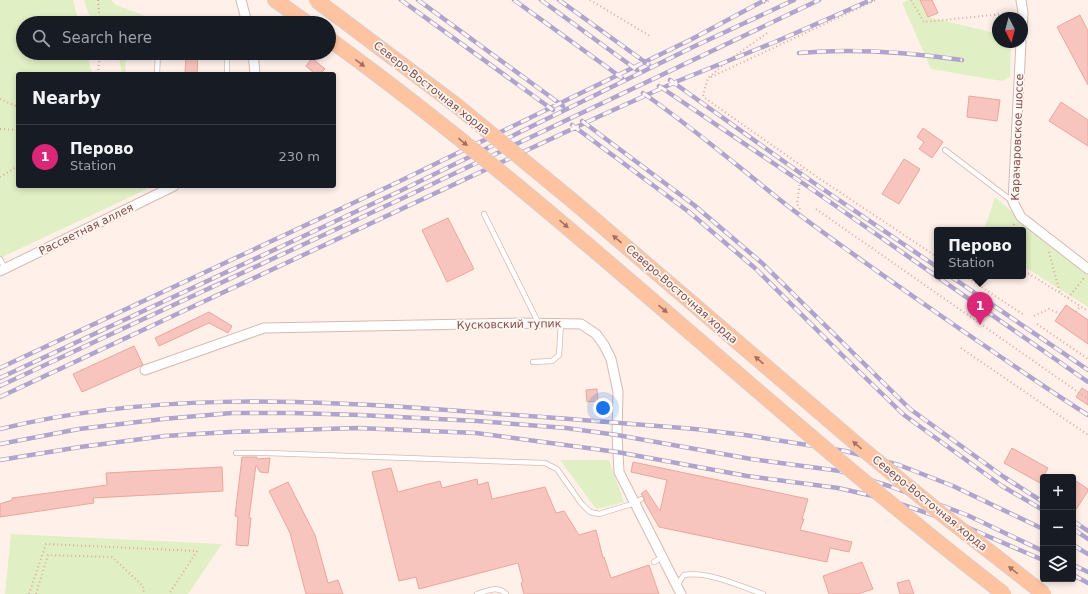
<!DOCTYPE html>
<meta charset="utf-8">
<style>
:root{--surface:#171b24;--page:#242831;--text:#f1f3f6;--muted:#9ea1a6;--line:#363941;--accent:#db2777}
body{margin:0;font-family:"DejaVu Sans",sans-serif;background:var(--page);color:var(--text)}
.controls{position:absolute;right:12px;bottom:12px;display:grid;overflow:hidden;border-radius:4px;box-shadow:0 2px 6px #0003}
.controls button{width:36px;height:36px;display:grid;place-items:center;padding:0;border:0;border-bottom:1px solid var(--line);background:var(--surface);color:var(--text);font:20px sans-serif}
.compass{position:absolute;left:992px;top:12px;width:36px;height:36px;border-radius:50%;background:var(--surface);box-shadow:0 2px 6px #0003;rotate:174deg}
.you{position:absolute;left:603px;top:408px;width:14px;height:14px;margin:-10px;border:3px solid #fff;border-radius:50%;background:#1a73e8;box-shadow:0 0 0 6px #1a73e833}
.badge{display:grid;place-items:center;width:26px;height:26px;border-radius:50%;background:var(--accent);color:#fff;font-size:13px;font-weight:700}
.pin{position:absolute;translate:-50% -33px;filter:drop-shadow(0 1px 2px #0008)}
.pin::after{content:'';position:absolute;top:21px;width:14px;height:12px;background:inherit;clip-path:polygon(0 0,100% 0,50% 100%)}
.popup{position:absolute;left:934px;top:227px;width:92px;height:52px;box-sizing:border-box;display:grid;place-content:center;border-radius:4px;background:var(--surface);filter:drop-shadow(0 1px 3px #0005);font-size:13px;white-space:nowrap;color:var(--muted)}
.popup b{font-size:15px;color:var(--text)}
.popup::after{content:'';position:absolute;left:50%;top:100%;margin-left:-8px;border:8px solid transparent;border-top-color:var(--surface)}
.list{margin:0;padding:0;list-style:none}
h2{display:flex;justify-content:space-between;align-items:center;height:52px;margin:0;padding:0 16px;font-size:17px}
h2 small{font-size:13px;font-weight:400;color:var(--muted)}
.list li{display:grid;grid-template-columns:26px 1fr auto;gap:12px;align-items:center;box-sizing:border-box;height:64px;padding:0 16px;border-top:1px solid var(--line)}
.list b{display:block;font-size:15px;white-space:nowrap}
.list p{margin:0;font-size:13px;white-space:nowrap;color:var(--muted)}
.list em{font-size:13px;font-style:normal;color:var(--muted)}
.icon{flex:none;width:22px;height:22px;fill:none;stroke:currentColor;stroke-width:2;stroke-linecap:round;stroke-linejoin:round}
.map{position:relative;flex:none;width:1088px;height:594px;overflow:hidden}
.search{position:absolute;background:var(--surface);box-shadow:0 2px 6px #0003;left:16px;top:16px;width:320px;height:44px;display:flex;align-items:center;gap:10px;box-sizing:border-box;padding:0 14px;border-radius:22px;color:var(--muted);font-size:15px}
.panel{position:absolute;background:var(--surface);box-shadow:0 2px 6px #0003;left:16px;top:72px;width:320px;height:116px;border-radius:4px}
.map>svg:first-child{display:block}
.green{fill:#e1efc5}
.building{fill:#f7c5bd;stroke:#eca59c}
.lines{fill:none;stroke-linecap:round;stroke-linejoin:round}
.service-casing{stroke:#d8b9b1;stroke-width:6}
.minor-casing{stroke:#d8b9b1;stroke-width:11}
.primary-casing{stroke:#dbcdcc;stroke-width:16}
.path{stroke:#dea79f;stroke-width:2;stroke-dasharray:1 3;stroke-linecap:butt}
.service{stroke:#fff;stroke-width:4.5}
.minor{stroke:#fff;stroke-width:9}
.primary{stroke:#ffc3a0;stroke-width:14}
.rail-casing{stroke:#afa4cc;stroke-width:4.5}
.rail{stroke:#fff6f2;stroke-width:3;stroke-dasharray:9;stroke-linecap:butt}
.primary-bridge-casing{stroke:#dbcdcc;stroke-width:16;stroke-linecap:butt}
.primary-bridge{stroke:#ffc3a0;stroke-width:14}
.oneway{fill:#a57062}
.labels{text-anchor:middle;stroke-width:3.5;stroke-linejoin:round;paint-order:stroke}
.street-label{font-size:11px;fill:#7e4d48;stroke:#fff6f2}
</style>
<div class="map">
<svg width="1088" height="594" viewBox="0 0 1088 594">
<rect width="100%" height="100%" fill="#fff1e9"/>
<path class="green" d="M0,0H73L79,23H23V53H87L92,74H18V186H150L143,191L0,258Z
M84,0H111L116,5L154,19L151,23H121L110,16L103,23H92Z
M908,0H920L928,17L991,32L998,31V42H1011L1010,77L1002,81L931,69L902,3Z
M118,53H131C126,59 123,66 127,74H122Z
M995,197L1064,257L1088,274V307L1023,266V230H984Z
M560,460H609L624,502L596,509Z
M11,534L222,544L188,594H5Z"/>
<path class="building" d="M920,0H932L938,13L928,17Z
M1080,15L1088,31V85L1057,27Z
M186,53H198L197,74H185Z
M312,58L325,69L320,74H315L306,66Z
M969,96L1000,100L997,121L967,117Z
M1061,102L1088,120V146L1049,121Z
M923,128L943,142L932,158L919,149L924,142L917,137Z
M904,159L920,169L899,204L882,194Z
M448,218L474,269L447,282L422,230Z
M1066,305L1088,320V344L1055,321Z
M209,312L232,326L228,333L209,323L159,346L155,338Z
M134,346L143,365L82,392L73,374Z
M1082,388L1088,392V405L1076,397Z
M597,389L598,401L587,402L586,390Z
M1012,448L1048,468L1040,483L1004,463Z
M242,457H257V459L270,458L268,473L260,472L256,465L249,518H251L248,546L236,545L238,517L235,516Z
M633,462L808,499L802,519H804L800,530L852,542L849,552L830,548L827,562L659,527L644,501V497L641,494L646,490L660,511L667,480L631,472Z
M222,467L223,491L93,498L94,503L0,517V504L12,500V498L107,485L106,473Z
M391,468L398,492L440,481L442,488L477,479L478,485L488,482L492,499L545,487L556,513L564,511L579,535L596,530L603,558L604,557L611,578L649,565L659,594H524L521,583L523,582L518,563L419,589L416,577L399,581L372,472Z
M1073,479L1088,489V491L1073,514Z
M288,482L315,535L328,583L338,580L343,594H306L290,533L269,491Z
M862,562L873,589L858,594H829L823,576Z
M909,580L914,594H900L897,583Z"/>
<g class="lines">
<defs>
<path id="service" d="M240,23L246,18
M157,74L158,53
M227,74V53
M945,150L1012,201
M484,214L539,324
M0,259L5,268
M533,362L552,361L559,355L561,323
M236,453H267L545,463L557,469L581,503L590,512L599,514L635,503L641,499
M654,562L662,557
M677,585L684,575C708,571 740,586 763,594
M477,594C487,591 498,585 506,594"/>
<path id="minor" d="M241,0L247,23
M1021,0L1023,13L1022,31
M1021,42L1013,202L1021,217L1088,269
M253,53L255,74
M0,271L174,186
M145,370L264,328L521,323L581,324L596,334L604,345L611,359L618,392L617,435L619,472L681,594"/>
<path id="primary" d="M275,0L307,23"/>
</defs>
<use href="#service" class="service-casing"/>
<use href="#minor" class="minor-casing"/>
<use href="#primary" class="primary-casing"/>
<path class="path" d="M98,0L100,23
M590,0L650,36
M911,0L924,22L1013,13
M764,3L771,0
M767,33L729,60L708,78L703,95L705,98L823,181L937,257
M98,74L100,53
M711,77L876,0
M0,99L18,107
M0,129L18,130
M0,177L18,166
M800,209L797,204L802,166
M816,209L1088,399
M1014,224L1015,230
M1049,252L1060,293L1088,311
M1023,268V270L1060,293
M965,276L1024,315
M1068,298L1084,278
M1076,312L1080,306
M1034,316L1049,309L1060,314
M1037,324L1088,359
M961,348L1088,435
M29,594L46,544L197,551L169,594
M36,594L48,555L112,557L143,586L144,594"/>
<use href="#service" class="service"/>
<use href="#minor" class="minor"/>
<use href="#primary" class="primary"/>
<defs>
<path id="rail" d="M401,0L553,110
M418,0L563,106
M514,0L622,78
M541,0L637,70
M559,0L649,65
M799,53C854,48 907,52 962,60
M670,80L814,183L937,267
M659,86L810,188L1088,382
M643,93C695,129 743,171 793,210C847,251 904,290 960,329C1003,358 1045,388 1088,415
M582,121L694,205L762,263L910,409L1004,477L1043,502
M572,125L689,212L756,269L843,356L904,415L1002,486L1043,510
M950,276L1088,370
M0,368L396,183L692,39L765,0
M0,378L400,191L695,46L794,0
M0,386L403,198L819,0
M0,397L600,116L678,81L775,42L871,0
M0,429C147,393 298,399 447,410C530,416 612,422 695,429L745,435L845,451L899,465L953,486L1043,529
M0,444L79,429L163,419L232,413H293L360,415L477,421L566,428L617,435L751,459L840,471L889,486L967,515L1043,551
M0,460L80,447L165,436L229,432L357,428L476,433L617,452L747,476L838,488L886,499L962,525L1043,560
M1073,521L1088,531
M1073,529L1088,539
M1073,545L1088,554
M1073,565L1088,572
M1073,575L1088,583"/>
</defs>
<use href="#rail" class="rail-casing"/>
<use href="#rail" class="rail"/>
<defs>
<path id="primary-bridge" d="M316,0L456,105L574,202L859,446L944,516L1044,594
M329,39C565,210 773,416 1004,594"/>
</defs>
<use href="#primary-bridge" class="primary-bridge-casing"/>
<use href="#primary-bridge" class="primary-bridge"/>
</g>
<defs><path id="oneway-solid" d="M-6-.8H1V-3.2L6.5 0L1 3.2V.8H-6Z"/></defs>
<g class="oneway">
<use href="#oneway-solid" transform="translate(360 63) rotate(37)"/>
<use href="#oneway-solid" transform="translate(463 142) rotate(39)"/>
<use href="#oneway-solid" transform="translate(564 224) rotate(41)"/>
<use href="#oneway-solid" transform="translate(617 239) rotate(-140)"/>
<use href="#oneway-solid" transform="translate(663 309) rotate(41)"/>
<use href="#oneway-solid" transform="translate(759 360) rotate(-139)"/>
<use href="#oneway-solid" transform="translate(857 445) rotate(-140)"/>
<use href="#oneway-solid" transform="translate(1013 570) rotate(-142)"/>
</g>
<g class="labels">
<g class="street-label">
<text transform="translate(432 88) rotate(38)" y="4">Северо-Восточная хорда</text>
<text transform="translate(1017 137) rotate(-88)" y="4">Карачаровское шоссе</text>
<text transform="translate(86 229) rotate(-26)" y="4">Рассветная аллея</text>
<text transform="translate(682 294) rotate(41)" y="4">Северо-Восточная хорда</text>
<text transform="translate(509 324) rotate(-1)" y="4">Кусковский тупик</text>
<text transform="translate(930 503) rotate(39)" y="4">Северо-Восточная хорда</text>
</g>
</g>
</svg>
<div class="controls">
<button>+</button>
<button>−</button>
<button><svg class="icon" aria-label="layers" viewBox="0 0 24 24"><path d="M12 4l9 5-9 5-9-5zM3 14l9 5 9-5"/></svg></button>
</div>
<svg class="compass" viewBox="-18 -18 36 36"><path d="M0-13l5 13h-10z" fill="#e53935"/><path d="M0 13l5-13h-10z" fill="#9ea1a6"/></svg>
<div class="you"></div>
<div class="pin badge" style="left:980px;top:325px">1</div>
<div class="popup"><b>Перово</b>Station</div>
<div class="search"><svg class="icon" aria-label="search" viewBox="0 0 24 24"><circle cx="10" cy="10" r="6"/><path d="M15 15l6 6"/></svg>Search here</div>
<section class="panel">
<h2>Nearby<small></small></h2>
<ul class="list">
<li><span class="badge">1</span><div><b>Перово</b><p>Station</p></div><em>230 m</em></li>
</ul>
</section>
</div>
